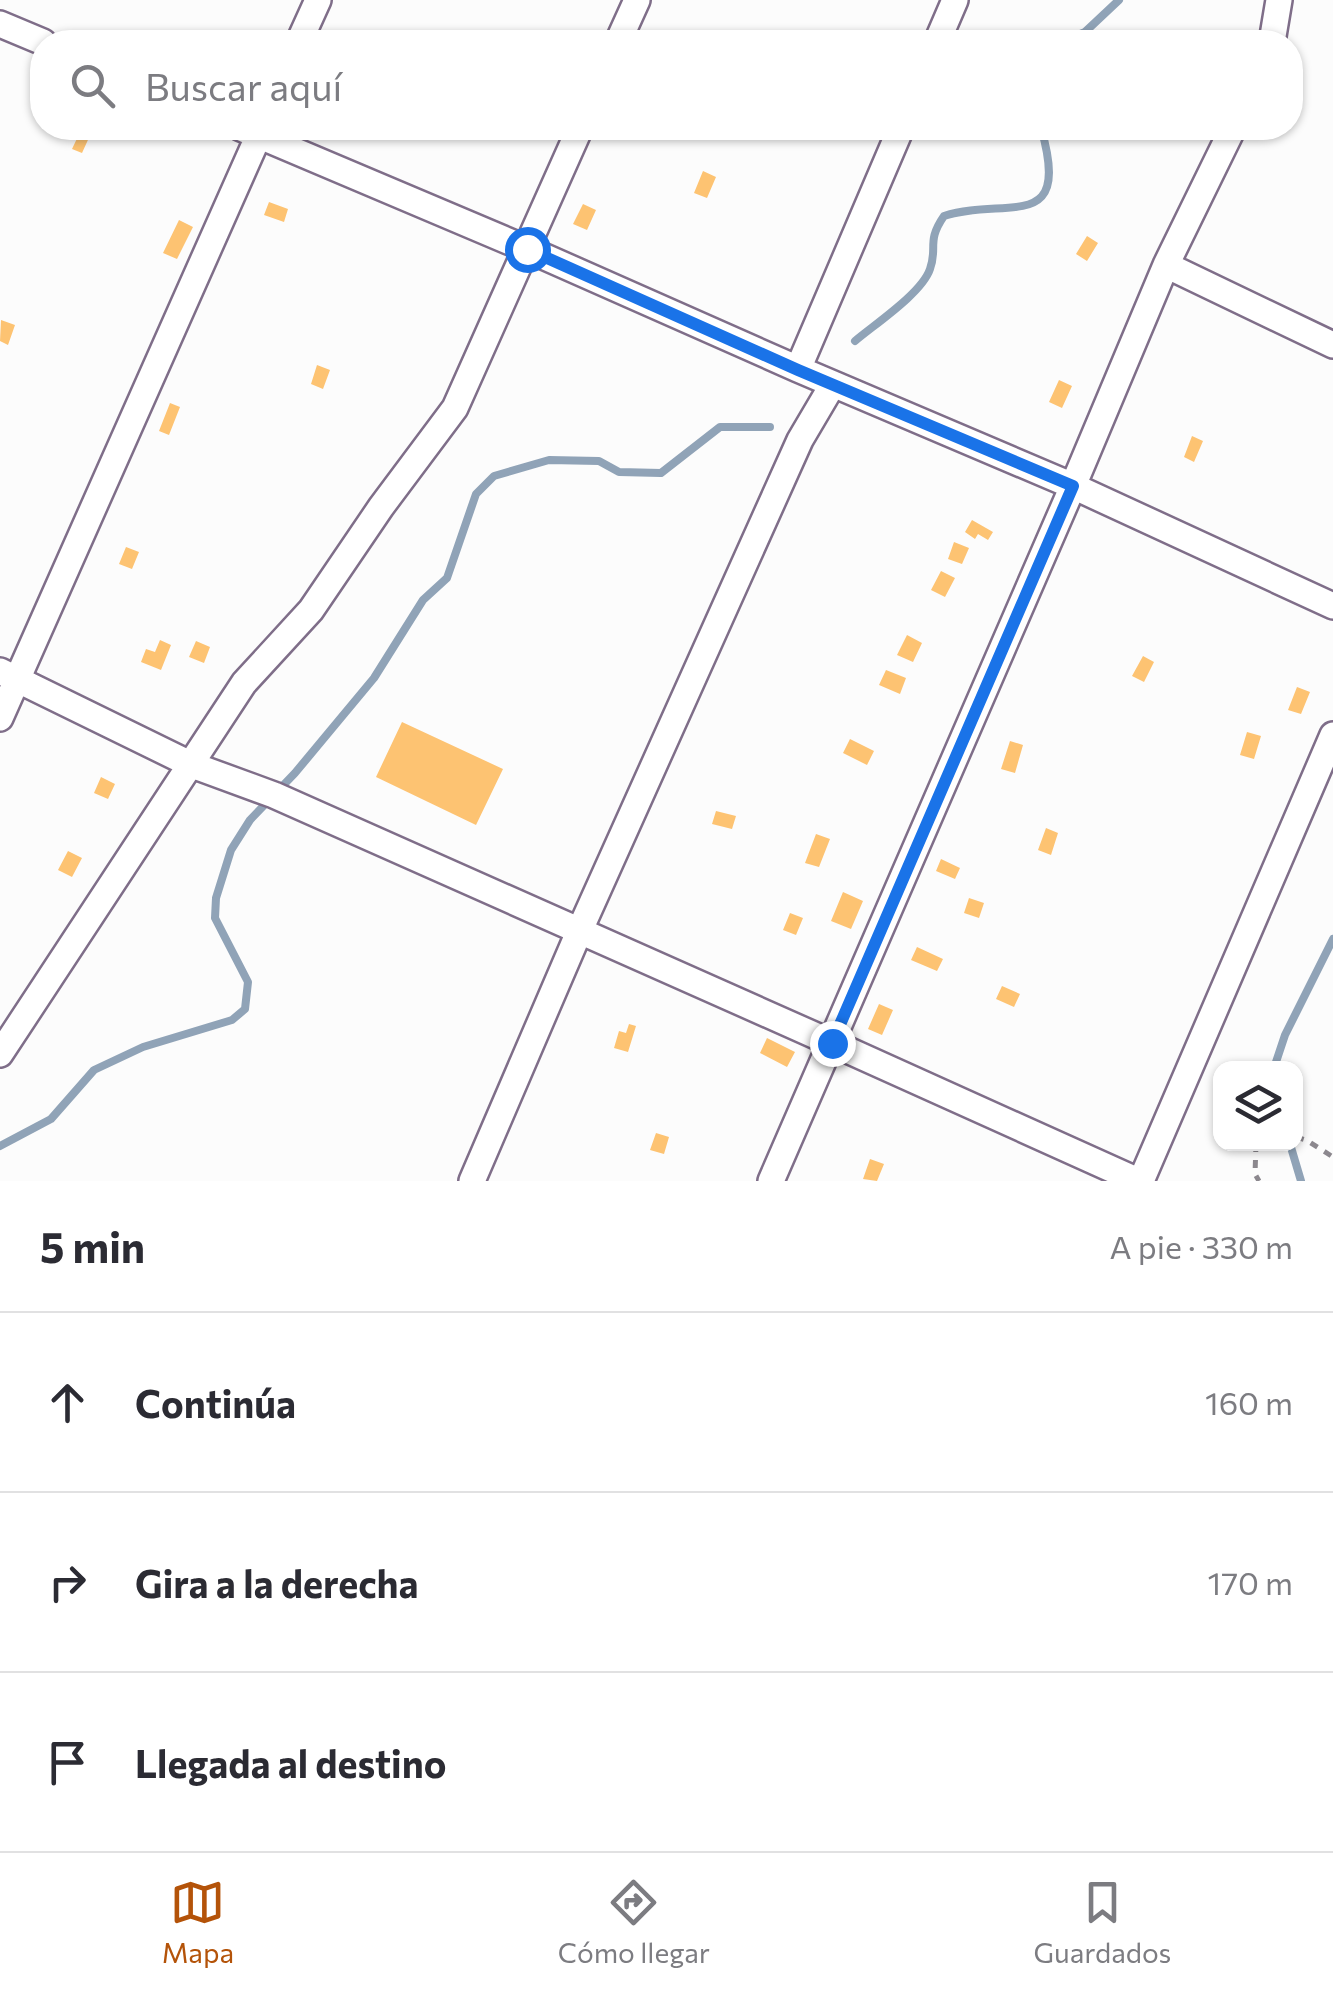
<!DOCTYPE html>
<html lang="es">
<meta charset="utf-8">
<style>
:root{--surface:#fff;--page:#f7f7f7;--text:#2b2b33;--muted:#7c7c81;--line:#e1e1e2;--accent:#b45309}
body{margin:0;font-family:Commissioner,sans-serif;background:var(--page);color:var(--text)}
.controls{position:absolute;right:30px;bottom:30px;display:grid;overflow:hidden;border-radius:20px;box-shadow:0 2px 8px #0004}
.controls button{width:90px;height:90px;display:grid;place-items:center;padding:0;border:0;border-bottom:2px solid var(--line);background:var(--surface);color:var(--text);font:50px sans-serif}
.stop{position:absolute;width:30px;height:30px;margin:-22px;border:8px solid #1a73e8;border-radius:50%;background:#fff}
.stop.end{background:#1a73e8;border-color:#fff;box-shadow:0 2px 10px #0008}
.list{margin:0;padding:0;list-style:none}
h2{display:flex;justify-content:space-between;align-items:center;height:130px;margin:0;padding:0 40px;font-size:42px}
h2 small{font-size:32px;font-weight:400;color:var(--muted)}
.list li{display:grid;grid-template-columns:65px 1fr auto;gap:30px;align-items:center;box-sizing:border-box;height:180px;padding:0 40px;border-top:2px solid var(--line)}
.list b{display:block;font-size:38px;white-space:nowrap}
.list em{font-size:32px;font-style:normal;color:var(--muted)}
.icon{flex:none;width:55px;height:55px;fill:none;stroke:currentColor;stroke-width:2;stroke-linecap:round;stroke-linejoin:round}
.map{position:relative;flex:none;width:1333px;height:1181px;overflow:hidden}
.search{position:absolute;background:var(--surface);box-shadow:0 2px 8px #0004;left:30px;right:30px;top:30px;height:110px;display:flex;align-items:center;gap:25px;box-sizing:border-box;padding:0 35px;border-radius:40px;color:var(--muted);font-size:38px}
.sheet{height:670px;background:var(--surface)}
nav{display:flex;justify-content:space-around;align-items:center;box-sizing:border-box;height:140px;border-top:2px solid var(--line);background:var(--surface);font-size:28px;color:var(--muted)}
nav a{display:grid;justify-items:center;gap:5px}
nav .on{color:var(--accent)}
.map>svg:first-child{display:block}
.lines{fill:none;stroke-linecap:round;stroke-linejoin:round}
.stream{stroke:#90a3b7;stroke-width:8}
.building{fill:#fdc372}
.street-casing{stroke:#7f6e89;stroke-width:30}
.path{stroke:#8c888e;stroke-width:5;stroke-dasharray:8 8;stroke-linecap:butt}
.street{stroke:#fff;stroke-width:25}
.route{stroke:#1a73e8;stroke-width:12}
</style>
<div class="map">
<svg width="1333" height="1181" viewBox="0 0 1333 1181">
<rect width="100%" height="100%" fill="#fcfcfc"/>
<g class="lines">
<path class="stream" d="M1061,42L1085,32L1119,0
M855,341C875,324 922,293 930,269C938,247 926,242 944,216C1007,196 1072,235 1041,128
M1274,1068L1285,1035L1333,939
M1290,1144L1301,1181
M0,1146L51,1119L94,1070L143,1047L232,1020L245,1009L248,982L215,918L216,898L231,850L250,820L295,773L374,678L423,600L447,578L476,494L494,476L549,460L599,461L619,472L661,473L720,427H770"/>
</g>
<path class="building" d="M82,128L92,131L82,153L72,149Z
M703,171L716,177L707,198L694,193Z
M269,202L288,209L284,222L264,215Z
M583,204L596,210L587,230L573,224Z
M179,220L193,227L177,259L163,253Z
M1087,236L1098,243L1087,261L1076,254Z
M1,320L15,325L8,345L0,341Z
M317,365L330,370L323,389L311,384Z
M1059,380L1072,386L1062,408L1049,402Z
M170,403L180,407L169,435L159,431Z
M1192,436L1203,441L1194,462L1184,457Z
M972,520L993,532L988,540L978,534L975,539L965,532Z
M954,542L969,548L962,564L948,559Z
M126,547L139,552L132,569L119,564Z
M941,571L955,578L945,597L931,590Z
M907,635L922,643L913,662L897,655Z
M160,640L171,645L161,670L141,662L146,649L155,652Z
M196,641L210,647L204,663L189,657Z
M1143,656L1154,662L1144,682L1132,676Z
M886,670L906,678L900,694L879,685Z
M1297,687L1310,692L1301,714L1288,710Z
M402,722L503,769L476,825L376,777Z
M1247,732L1261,736L1254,759L1240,755Z
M850,739L874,751L867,765L843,753Z
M1010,741L1023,745L1015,773L1001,769Z
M101,777L115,784L108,799L94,793Z
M716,811L736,816L732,829L712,824Z
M1046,828L1058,833L1051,855L1038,850Z
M816,834L830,839L819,867L805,863Z
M68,851L82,858L72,877L58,870Z
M941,859L960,868L955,879L936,871Z
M843,892L863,901L851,929L831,921Z
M969,898L984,903L979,918L964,913Z
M790,913L803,918L796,935L783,930Z
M917,947L943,959L937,971L911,960Z
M1002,986L1020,994L1014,1007L996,999Z
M879,1004L893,1010L882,1035L868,1029Z
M629,1024L636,1026L628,1052L614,1048L619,1031L626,1033Z
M767,1038L795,1052L787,1067L760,1053Z
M656,1133L669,1137L664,1154L650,1150Z
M870,1159L884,1164L877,1181L863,1179Z"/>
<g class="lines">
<defs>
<path id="street" d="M0,24L43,42
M299,42L318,0
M618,42L637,0
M937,42L955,0
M1272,42L1279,0
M241,128L527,249L798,369L1073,486L1333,606
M1166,265L1333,345
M798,369L901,128
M0,671L192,765L274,795L832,1043L1138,1181
M0,718L262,128
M0,1054L244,683L311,610L381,507L455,408L580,128
M472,1181L579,932L800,440L833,384
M771,1181L1073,486L1166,265L1233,128
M1141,1181L1333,735"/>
</defs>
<use href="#street" class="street-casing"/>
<path class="path" d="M1296,1137L1306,1140L1333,1157
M1256,1144L1255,1174L1259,1181"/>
<use href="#street" class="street"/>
</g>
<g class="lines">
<path class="route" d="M527,249L798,370L1073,486L832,1043"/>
</g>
</svg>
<div class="controls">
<button><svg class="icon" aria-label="layers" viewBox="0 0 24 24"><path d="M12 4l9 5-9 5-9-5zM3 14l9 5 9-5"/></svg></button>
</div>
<div class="stop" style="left:527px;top:249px"></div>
<div class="stop end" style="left:832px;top:1043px"></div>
<div class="search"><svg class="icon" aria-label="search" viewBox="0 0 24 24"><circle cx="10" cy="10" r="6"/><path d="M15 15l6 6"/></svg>Buscar aquí</div>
</div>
<section class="sheet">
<h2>5 min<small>A pie · 330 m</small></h2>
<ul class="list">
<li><svg class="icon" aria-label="ahead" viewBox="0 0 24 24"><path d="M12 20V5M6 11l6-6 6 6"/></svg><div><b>Continúa</b></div><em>160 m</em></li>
<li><svg class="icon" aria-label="right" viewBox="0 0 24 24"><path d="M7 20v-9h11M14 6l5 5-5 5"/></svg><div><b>Gira a la derecha</b></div><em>170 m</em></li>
<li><svg class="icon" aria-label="arrive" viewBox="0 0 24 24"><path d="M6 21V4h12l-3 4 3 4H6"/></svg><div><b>Llegada al destino</b></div></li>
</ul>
</section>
<nav>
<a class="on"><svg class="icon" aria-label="map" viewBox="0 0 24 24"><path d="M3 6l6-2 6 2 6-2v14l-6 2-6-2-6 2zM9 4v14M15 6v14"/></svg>Mapa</a>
<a><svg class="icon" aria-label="directions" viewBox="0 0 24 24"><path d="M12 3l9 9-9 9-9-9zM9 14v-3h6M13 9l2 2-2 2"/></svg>Cómo llegar</a>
<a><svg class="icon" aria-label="saved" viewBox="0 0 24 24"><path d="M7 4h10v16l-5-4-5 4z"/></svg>Guardados</a>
</nav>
